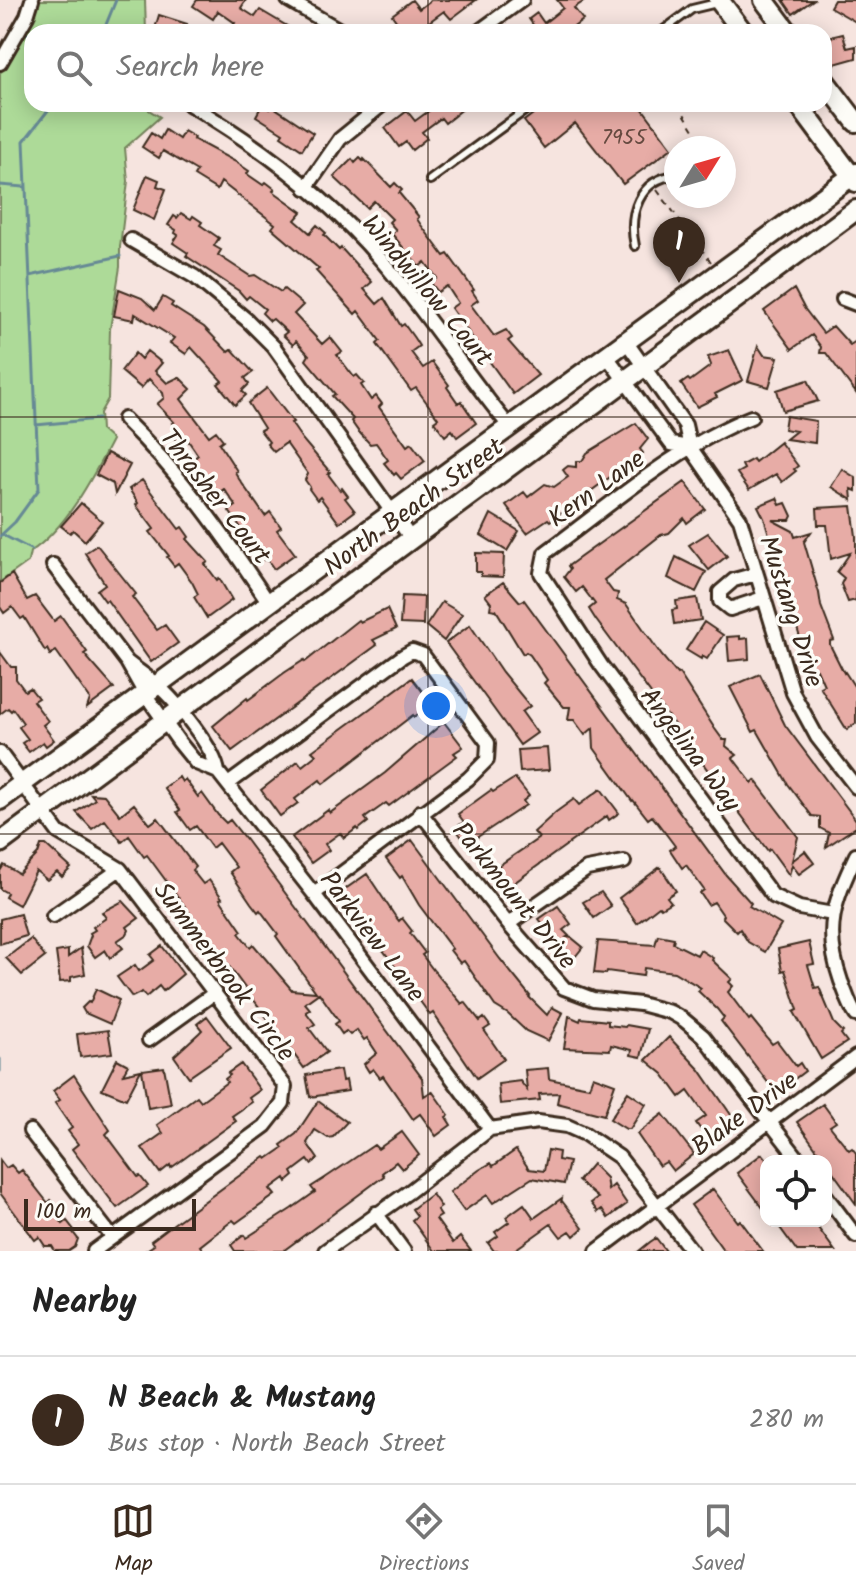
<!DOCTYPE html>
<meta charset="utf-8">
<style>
:root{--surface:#fff;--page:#f2f2f2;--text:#222;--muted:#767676;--line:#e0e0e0;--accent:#3b2a1e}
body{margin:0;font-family:Kalam,sans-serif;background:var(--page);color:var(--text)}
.controls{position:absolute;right:24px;bottom:24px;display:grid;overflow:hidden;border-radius:16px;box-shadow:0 4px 20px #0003}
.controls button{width:72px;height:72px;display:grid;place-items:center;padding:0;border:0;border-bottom:2px solid var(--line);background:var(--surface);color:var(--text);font:40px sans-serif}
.compass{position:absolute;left:664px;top:136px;width:72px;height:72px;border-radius:50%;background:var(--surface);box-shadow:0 4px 20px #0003;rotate:53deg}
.scale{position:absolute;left:24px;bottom:20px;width:172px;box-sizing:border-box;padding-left:8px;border:4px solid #3b2a1e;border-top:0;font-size:22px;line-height:28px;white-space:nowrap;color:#3b2a1e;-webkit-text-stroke:6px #fdfcf7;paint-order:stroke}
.you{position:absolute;left:436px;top:706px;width:28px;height:28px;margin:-20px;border:6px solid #fff;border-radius:50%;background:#1a73e8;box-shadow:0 0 0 12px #1a73e833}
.badge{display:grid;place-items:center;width:52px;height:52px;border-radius:50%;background:var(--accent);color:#fff;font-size:26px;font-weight:700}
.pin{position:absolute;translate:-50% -66px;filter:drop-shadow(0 2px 4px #0008)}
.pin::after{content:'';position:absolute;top:42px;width:28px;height:24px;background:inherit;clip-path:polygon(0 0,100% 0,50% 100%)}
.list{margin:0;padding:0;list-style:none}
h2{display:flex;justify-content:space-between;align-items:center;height:104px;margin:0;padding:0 32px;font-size:34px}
h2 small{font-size:26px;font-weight:400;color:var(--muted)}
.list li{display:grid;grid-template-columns:52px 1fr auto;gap:24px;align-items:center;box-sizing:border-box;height:128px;padding:0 32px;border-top:2px solid var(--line)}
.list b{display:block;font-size:30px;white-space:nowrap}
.list p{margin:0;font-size:26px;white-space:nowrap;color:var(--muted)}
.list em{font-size:26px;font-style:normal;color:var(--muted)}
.icon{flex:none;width:44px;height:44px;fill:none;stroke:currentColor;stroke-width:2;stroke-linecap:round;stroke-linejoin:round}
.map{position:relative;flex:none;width:856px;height:1251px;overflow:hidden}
.search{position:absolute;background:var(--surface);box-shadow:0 4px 20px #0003;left:24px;right:24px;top:24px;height:88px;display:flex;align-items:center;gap:20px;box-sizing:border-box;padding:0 28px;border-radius:24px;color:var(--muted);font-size:30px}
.sheet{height:232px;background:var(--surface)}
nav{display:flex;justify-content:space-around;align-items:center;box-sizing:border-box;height:112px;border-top:2px solid var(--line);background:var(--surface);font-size:22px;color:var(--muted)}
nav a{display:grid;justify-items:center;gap:4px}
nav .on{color:var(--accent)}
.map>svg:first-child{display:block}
.green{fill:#adda98;stroke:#74825b;stroke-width:2}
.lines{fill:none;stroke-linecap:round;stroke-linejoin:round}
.stream{stroke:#668995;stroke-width:3}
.building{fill:#e7aca6;stroke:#3b2a1e;stroke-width:2}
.lane-casing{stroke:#3b2a1e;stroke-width:12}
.street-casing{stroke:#3b2a1e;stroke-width:18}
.secondary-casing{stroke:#3b2a1e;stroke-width:24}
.path{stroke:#3b2a1e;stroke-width:2;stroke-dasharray:6 6;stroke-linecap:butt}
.lane{stroke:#fdfcf7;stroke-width:6}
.street{stroke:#fdfcf7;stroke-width:12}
.secondary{stroke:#fdfcf7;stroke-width:18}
.grid{fill:none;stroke:#3b2a1e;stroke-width:2;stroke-opacity:0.55}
.labels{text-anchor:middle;stroke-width:7;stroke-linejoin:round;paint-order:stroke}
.number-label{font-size:22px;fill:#664a40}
.street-label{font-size:26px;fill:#3b2a1e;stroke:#fdfcf7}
</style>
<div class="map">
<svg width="856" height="1251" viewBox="0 0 856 1251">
<rect width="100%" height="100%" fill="#f6e4df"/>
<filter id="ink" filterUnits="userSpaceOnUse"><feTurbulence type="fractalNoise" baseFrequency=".0125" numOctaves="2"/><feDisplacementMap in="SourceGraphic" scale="16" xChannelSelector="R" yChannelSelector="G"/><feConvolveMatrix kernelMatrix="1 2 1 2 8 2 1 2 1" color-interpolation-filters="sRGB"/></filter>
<g filter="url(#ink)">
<path class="green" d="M40,0H145L146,32H32V104H147L149,110L160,117L125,148L128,181L120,247V267L110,329L108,399L100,413L101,430L112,440C93,477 65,530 30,552L28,562L0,582V73L12,58Z"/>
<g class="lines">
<path class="stream" d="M23,31L32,37
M103,32L116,0
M0,185L24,187
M30,276L120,256
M36,425L98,419
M3,535L32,550
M0,536L15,522L39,489L24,141L53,104
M0,1059V1071"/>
</g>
<path class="building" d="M197,0H246L241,8L255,17L260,10L297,32H237L231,28L235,23L218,11L213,19L193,6Z
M412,0L419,9L431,0H476L451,19L444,11L429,22L436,32H404L392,15Z
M557,0H586L574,8L583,20L567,32H532L536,29L529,19L537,13L544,23L563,8Z
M783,0H813L793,14Z
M834,0H856V22L830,7Z
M159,15L187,24L184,32H154Z
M843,34L847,48L856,46V58L831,65L826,38Z
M426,104H469L445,123L441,118L422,132L427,138L412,150L406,142L399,147L385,128L407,111L415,121L430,110Z
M546,104H639L672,148L623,184L575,123L544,148L524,121Z
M262,105L270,109L272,106L313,133L302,150L281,136L283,133L256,116Z
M165,130L179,139L184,131L194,137L193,139L236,162L249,171L247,174L263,185L266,182L275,189L273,191L302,212L295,220L310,233L317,225L326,233L324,235L339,250L341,248L372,282L364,289L377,304L384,298L401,326L404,324L414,338L419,346L411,352L423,368L432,362L449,385L447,387L458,403L461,401L476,423L457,437L452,430L445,436L434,421L438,418L416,388L411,391L377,344L380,341L358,311L355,314L316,271L319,269L272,228L275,224L221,182L217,190L194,176L197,171L163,151L159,158L142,147L151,133L160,139Z
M360,158L363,161L364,159L391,187L395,183L402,190L399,193L419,217L417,219L421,225L444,256L448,254L474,290L472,291L478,300L471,305L494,336L506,330L512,338L508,341L538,375L513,394L451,308L458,303L447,286L438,292L431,283L437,278L425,262L419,267L392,234L396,230L389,222L392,219L374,201L367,208L334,177L352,159L355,163Z
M147,175L159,180L157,186L166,189L154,220L133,210Z
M181,213L191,219L193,216L202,222L200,225L219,238L214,246L221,250L218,255L250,276L255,275L281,292L284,289L303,305L294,314L322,344L330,337L342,352L337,355L354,377L357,375L364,383L361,385L371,400L376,396L382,404L379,407L407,446L411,443L425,461L401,479L396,473L394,475L384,463L388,460L376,443L370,444L358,431L351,421L353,419L332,396L335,394L306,360L309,355L296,341L293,345L283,335L287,332L273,319L270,321L262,313L265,309L249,296L246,299L239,291L186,256L188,253L173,243L178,235L175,233L176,230L168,225L174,216L177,218Z
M119,289L142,298L155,310L163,297L173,303L171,306L204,327L228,352L232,349L253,372L245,378L249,384L242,391L246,395L235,405L218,384L222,381L191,347L186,354L170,343L174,338L135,314L134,320L114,316Z
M794,289L804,308L823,333L833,326L850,345L856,341V393L826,353H820L821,347L812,335L792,349L764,311Z
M758,346L764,355L778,357L769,387L748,381Z
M729,350L743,380L715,394L717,397L697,407L681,384L688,379L690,381L709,367L711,365L708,357Z
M147,351L162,363L155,371L167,383L179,377L191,389L181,399L209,436L216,431L223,440L219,443L237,471L235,472L239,479L265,516L270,512L281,527L277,530L295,554L274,569L266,558L264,560L229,511L236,506L224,489L216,495L191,461L198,455L187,439L179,445L172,435L178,431L172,423L174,422L157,404L164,398L163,393L149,379L141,388L121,371L135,353L141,359Z
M808,380L818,401L783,411L777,390Z
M267,388L293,422L291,423L302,439L330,472L328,474L340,490L342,488L348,496L345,498L355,511L339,523L320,497L317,500L309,489L310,487L305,480L308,474L286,443L274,452L267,444L269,442L260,430L264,428L248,403Z
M786,416L816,421L815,443L786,439L796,431L784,429Z
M636,423L648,439L640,449L643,453L550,521L548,519L527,533L506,505L524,492L528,497L545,484L554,487L568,477L563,470L568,466L576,467V461H582L587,453Z
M780,442L798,466L794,469L796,471L782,482L776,474L749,490L737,473L744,469L742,465L753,459L755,462Z
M107,453L130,465L115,494L113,484L96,475Z
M842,469L856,478V491L851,489L852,500L831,487Z
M142,480L179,529L182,527L189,537L187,539L208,562L205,564L217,580L219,578L232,600L207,618L194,597L198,594L192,582L178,563L174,566L167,557L169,556L150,532L154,529L136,505L138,503L129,489Z
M685,482L705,509L687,523L684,518L669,533L661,535L604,580L613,592L618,593L617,600L626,604L662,656L677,674L679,673L715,729L723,740H727L726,746L737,755L733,758L752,783L755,780L798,837L792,861L805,851L814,863L799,874L792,865L789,875L770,849L768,851L596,620L589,609L595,604L582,587L576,592L564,577L570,569L568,566Z
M777,498L780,505L786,503L792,516L790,520H772L793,531L795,537L811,532L804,542L819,593L821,606L834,640L830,641V645L844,673L845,672L856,689V723L847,730L820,687L824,685L817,669L812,671L807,661L764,518L758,506Z
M81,503L102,521L85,541L73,530L70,533L61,526Z
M852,506L856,536V600L848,602L841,584L844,578L837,572L850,553L831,559L827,525H818L817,508Z
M491,514L519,531L507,551L481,535Z
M708,533L727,556L709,570L689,545Z
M97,545L136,594L132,597L157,630L165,625L178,643L151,662L107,600L105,601L97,590L105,584L85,553Z
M476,553L504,554L503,577L481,576V572H476Z
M676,557L706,572L696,592L668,578Z
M12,574L27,600L35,596L54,621L61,616L87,652L84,654L114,688L87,708L90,699L56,651L50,655L47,649L45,651L24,617L21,619L12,607L4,613L0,607V583Z
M503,582L520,602L524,600L726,875L751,903L749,906L781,925L765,952L748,942L740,929L737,932L722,917L723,915L714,902L708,905L700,893L704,890L686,865L682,868L670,850L675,846L657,822L652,816L648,819L633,800L632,801L594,748L593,728L585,735L574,720H568L570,707H564L558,700L544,683L547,680L530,655L526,652L523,654L496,610L490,609L491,603L485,595Z
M402,596L424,597L423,625L400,624Z
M697,598L701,620L674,624L672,610L677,609L676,601Z
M442,602L462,614L444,641L426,626Z
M387,609L396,629L373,640L377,645L232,751L213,726L247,698L248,700L284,673L304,660L305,662L358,620L360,622Z
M704,622L723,635L707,659L702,656L701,659L686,650Z
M470,625L502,672L530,706L522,712L537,733L520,745L446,643Z
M740,636V639L748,638L749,659L729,661L727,637Z
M0,652L11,667H16V679L25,691L30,688L38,698L33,701L48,721L43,725L54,740L46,746L43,742L29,752L22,743L28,739L19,727L23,723L13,709L11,711L8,708L0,714Z
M760,674L785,725L856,820V827L826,847L829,833L820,828V817L812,816L788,784L757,730L753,732L730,687Z
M412,678L432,704L414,717L413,715L323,784L320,780L295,799L298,803L280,816L261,790L298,761L302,766L316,755L312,751Z
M444,722L463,747L454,753L457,756L389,806L386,803L365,818L368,822L358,830L357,828L344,838L340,833L325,844L329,850L311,863L292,837L328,810L330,813L385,773Z
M547,748L549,770L520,772L518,750Z
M179,777L182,782L185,779L198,797L202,793L218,815L226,823L230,820L246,840L422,1078L424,1096L432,1091L449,1115L446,1117L451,1125L436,1136L420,1114L413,1119L383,1076L380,1078L373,1069L369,1072L364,1064L377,1053L367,1038L364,1040L357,1030L350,1035L346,1031L342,1034L335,1024L339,1021L319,993L305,1003L310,1009L306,1012L315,1024L309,1028L327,1052L304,1068L147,855L144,857L129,836L122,842L105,820L92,829L76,812L95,799L91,794L104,795L120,815L134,804L150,824L158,818L195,867L192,870L203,884L209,880L222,898L220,899L242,931L239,933L250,947L253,944L292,990L316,992L276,936L278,934L260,910L258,912L251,903L230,872L236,867L218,843L212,848L196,826L190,830L177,812L180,810L164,788Z
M515,778L529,796L523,801L526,805L467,844L455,828L464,822L458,814L491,790L493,792Z
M601,789L619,813L609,820L607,816L504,890L491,871L539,838L534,832L556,812L574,799L579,805Z
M412,840L500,959L530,996L529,997L547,1015L552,1007L563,1013L548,1041L526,1031L508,1014L495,1006L464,961L460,963L450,950L452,949L419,905L402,876L400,878L386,859Z
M41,845H46L71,868L62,877L57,872L47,880L36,871L19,905L5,897L7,893L0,889V871L4,865L19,874L38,854Z
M660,867L676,891L667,897L671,902L661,908L659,906L637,923L619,898Z
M367,874L395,916L399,921L402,918L412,931L410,933L425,953L422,955L434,971L462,1004L465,1002L480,1021L484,1018L490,1026L484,1030L504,1059L477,1078L433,1013L430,1015L341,892Z
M601,892L611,906L594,918L583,902Z
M123,901L139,918L127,927L129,930L127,934L117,941L123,948L110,958L105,950L95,957L87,946L91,935L90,933L95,930L93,927L106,918L102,912Z
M558,906L571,924L563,930L569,936L567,937L572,938L583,947L571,962L549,947L539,933L546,928L539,919Z
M20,914L26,936L0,944V919Z
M658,935L674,938L673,943L697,955L700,950L713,958L712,960L732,979L729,982L733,986L728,992L749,1020L751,1018L772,1044L777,1041L796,1066L800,1063L805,1071L776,1093L721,1021L724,1018L717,1009L698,991L701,988L674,972L644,968L643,976L607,971L606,974L594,973L598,941L655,945Z
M31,939L45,957L22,975L6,958Z
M809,942L814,964L808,965L815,988L819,987L834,1023L843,1032L841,1034L847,1042L821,1059L794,1012L798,1010L785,970L782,971L778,949Z
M162,946L183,974L163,991L159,986L146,997L142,992L132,997L117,977L135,965L139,971L154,960L150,955Z
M81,948L85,974L71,977V981L60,982L56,952L68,950V957Z
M96,989L119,1000L110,1024L85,1013L82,1008L88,1002L90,1003Z
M207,1016L231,1048L189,1077L174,1056L199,1033L202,1030L197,1024Z
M569,1016L580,1021L581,1018L608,1021V1025L625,1027L626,1025L648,1029L641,1057L631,1055L632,1050L611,1045L610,1050L564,1048Z
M108,1030L112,1053L80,1057L77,1034Z
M669,1037L700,1070L736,1122L712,1139L709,1135L706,1137L696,1123L706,1116L688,1091L680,1097L663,1074L646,1060Z
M117,1059L128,1065L123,1074L141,1070L126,1099L102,1089Z
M241,1064L260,1090L249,1098L252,1102L232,1116L236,1121L171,1168L170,1165L160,1173L142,1148L163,1133L157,1125L197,1096L201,1101L227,1082L225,1079L230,1075L228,1073Z
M164,1067L171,1104L148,1108L142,1070Z
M548,1068L549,1079L589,1087L593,1076L615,1084L604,1115L557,1103L559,1093L539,1094L540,1100L500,1104L498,1084L520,1081L527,1090L525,1070Z
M340,1070L342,1081L346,1080L348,1091L310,1097L306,1075Z
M74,1075L110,1130L106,1134L138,1177L140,1176L148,1186L117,1208L72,1149L78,1144L68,1131L72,1128L55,1103L60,1100L53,1091Z
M628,1092L646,1104L630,1129H626L610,1119Z
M318,1101L347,1122L333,1137L328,1138L315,1130L307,1143L318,1159L311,1164L308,1160L292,1172L294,1176L287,1182L285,1178L270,1189L275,1195L236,1223L233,1220L219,1231L200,1246L204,1251H145L154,1245L151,1241L172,1225L265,1157L267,1159L283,1148L281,1145L296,1134Z
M823,1104L836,1122L830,1126L849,1150L852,1148L856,1153V1204L797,1122Z
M663,1114L694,1154L673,1171L666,1162L659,1166L637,1134Z
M402,1132L419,1155L402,1169L396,1162L382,1173L384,1176L283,1251H235L231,1245L244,1235L246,1238L291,1209L315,1192L311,1187L325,1178L374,1145L378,1149Z
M516,1150L529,1169L544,1171L548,1150L559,1152L558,1160L569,1162L564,1184L532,1178L493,1203L487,1195L464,1211L450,1192L479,1170L491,1163L493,1166Z
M762,1154L766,1159V1212L737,1173Z
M0,1160L6,1168L11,1165L18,1173L22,1170L48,1203L51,1200L57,1207L53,1210L63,1224L67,1221L74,1230L72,1231L78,1239L75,1247L69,1251H55L52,1246H45L39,1237L35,1240L0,1193Z
M592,1164L606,1178L608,1190L614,1185L627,1204L608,1218L602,1209L598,1212L591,1203L598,1198L578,1181Z
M713,1189L738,1222L740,1220L763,1251H724L691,1205Z
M432,1194L441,1207L437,1210L441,1216L436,1219L453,1243L460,1237L471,1251H434L412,1220L417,1216L412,1209Z
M562,1198L561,1203L562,1201L583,1228L574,1236L570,1231L561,1237L551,1224L513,1251H494L488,1243L498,1236L495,1232L509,1222L506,1217L524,1204L534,1218Z
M775,1221H813L835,1251H797Z
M656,1238L666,1251H639L650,1242Z"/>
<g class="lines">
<defs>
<path id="lane" d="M661,32L692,9L717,3
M430,180L534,104
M635,246C628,214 639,179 676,175"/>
<path id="street" d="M288,0L343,32
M478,32L522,0
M0,63L27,16L32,0
M189,104C260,146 329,199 382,261C428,314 465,373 509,426
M306,188L340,139L383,104
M131,240L195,277L247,320L274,347L412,540
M843,299L856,304
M625,340L685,425L690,447L740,519L793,693L817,737L856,787
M606,355L671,444L690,447
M751,417C675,447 611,505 545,553L541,573L601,665L773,896L799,908L833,914
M124,419C181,474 225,537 269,603
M53,565L127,662L145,694L179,742L196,763L218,772
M756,574L734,580L720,592V601L730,609L763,598
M127,662C137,670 148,677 157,685C175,700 215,749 218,772L314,894L490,1129
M0,753L58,832L120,869L285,1086L283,1103L265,1126L94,1251
M228,784L403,656L412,651L423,655L488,743L487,760L468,779L314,894
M420,812L508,924L564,988L593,999L640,1004L670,1012L684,1020L703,1036L800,1161
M856,855C834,902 823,930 841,981C846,993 849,1005 856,1015
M53,916L120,869
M508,924L587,869L624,862
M149,1040L213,994
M30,1131L112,1237
M826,1196L856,1236
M376,1213L404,1251
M325,1251L410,1191L490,1129L538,1122L567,1126L585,1134L619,1157L692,1251
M597,1251L856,1057"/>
<path id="secondary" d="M719,0L743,32
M764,0L788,32
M824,80L856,122
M798,104L856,182
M0,800L856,173
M0,843L856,210"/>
</defs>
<use href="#lane" class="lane-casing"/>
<use href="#street" class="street-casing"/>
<use href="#secondary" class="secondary-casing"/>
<path class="path" d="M678,104L694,130L691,148
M657,190L711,262"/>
<use href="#lane" class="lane"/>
<use href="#street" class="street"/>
<use href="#secondary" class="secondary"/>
</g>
</g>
<path class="grid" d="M428,0V32M428,104V1251M0,417H856M0,834H856"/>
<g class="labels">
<g class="number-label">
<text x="624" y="144">7955</text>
</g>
<g class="street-label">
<text transform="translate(428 290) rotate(50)" y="9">Windwillow Court</text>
<text transform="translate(596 488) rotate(-36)" y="9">Kern Lane</text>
<text transform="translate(216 496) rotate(52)" y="9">Thrasher Court</text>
<text transform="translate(413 506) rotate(-36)" y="9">North Beach Street</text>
<text transform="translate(792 611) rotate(72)" y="9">Mustang Drive</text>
<text transform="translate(691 749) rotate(53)" y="9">Angelina Way</text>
<text transform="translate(515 895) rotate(51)" y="9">Parkmount Drive</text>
<text transform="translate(373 936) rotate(53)" y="9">Parkview Lane</text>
<text transform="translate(225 971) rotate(53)" y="9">Summerbrook Circle</text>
<text transform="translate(744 1113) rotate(-36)" y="9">Blake Drive</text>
</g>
</g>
</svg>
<div class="controls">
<button><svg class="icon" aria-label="locate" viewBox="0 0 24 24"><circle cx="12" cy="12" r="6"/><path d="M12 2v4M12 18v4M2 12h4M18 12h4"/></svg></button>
</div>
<svg class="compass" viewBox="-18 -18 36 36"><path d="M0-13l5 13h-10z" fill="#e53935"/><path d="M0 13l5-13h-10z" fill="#767676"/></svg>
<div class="scale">100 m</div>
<div class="you"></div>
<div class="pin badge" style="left:679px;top:283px">1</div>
<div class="search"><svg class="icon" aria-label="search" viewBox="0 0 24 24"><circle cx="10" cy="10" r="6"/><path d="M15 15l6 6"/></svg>Search here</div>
</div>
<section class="sheet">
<h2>Nearby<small></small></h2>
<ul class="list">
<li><span class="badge">1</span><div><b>N Beach &amp; Mustang</b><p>Bus stop · North Beach Street</p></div><em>280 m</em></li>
</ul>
</section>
<nav>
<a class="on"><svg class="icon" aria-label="map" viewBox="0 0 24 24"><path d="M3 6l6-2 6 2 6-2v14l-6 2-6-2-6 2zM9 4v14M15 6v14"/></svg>Map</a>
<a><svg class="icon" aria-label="directions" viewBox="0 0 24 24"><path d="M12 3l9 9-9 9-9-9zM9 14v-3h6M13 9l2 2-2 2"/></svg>Directions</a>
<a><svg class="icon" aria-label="saved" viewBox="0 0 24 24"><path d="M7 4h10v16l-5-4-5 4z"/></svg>Saved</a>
</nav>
